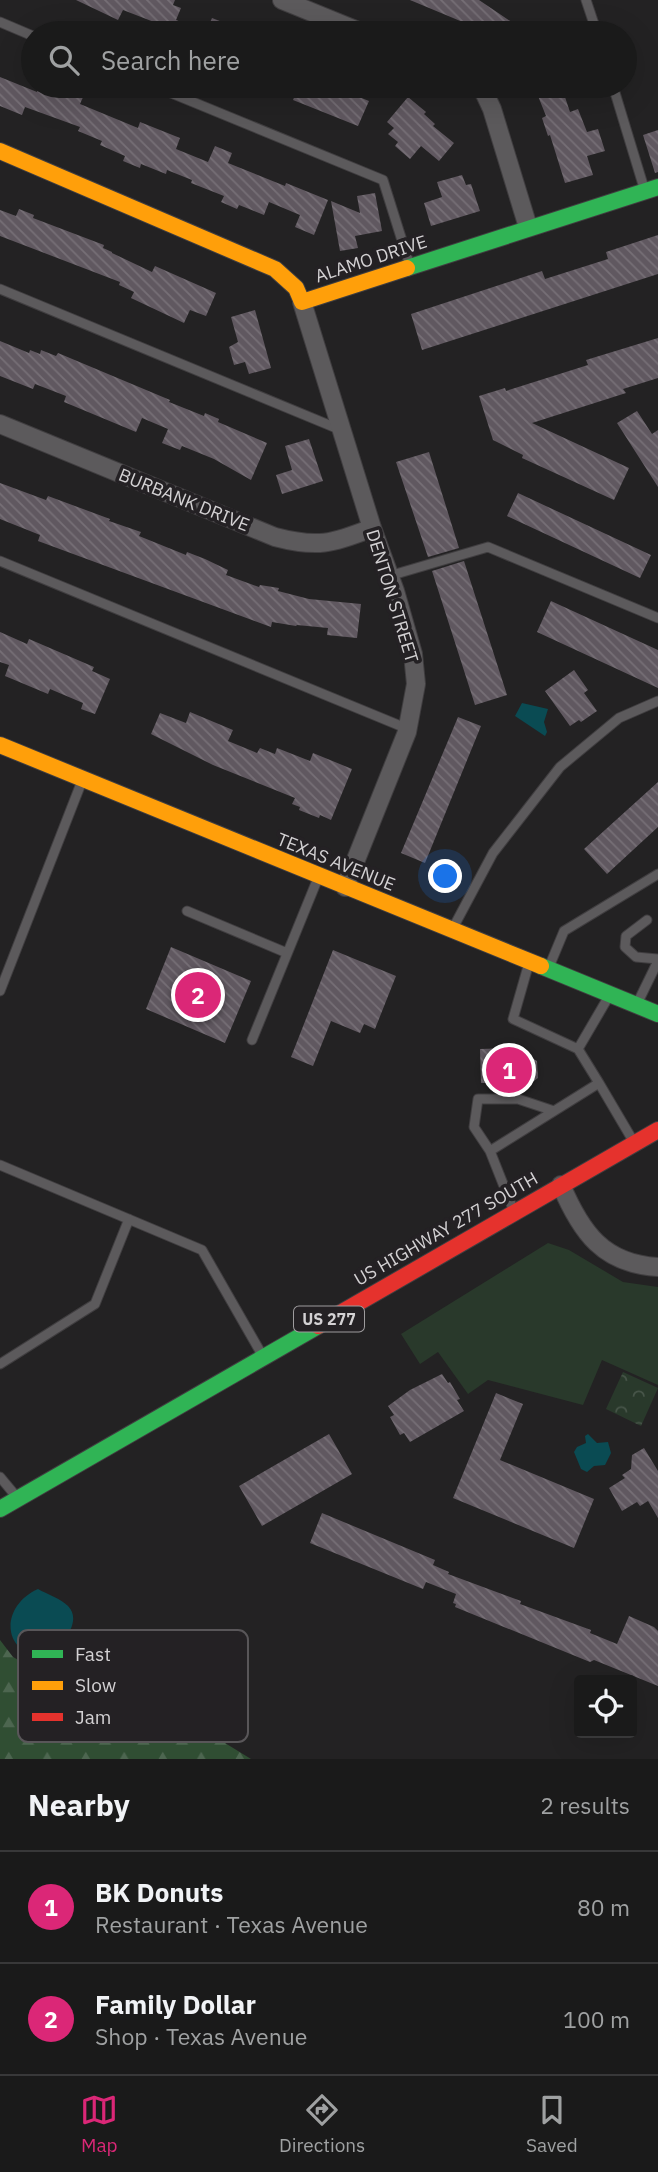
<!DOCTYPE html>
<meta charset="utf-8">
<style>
:root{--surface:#1a1a1a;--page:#272727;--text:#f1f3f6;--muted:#9fa1a2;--line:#383839;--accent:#db2777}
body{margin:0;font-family:"IBM Plex Sans",sans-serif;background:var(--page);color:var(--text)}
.controls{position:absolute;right:21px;bottom:21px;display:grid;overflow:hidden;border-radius:7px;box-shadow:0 7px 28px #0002}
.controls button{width:63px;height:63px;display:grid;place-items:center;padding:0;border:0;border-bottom:2px solid var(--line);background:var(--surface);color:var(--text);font:35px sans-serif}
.you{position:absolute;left:446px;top:877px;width:24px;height:24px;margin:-18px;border:5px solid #fff;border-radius:50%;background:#1a73e8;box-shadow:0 0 0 10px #1a73e833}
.badge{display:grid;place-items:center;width:46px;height:46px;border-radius:50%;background:var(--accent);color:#fff;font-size:23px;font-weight:700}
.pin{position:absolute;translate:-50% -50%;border:4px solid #fff;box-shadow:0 2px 7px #0006}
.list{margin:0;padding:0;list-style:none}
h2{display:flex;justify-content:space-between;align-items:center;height:91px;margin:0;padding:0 28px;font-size:30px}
h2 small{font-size:23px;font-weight:400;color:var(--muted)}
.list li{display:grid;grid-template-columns:46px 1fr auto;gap:21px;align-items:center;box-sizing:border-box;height:112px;padding:0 28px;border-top:2px solid var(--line)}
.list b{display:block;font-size:26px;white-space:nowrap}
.list p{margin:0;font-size:23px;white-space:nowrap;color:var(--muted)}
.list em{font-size:23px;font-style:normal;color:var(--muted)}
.icon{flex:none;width:38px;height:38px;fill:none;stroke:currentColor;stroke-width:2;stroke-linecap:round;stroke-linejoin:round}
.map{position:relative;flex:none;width:658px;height:1759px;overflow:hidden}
.search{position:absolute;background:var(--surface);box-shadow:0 7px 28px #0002;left:21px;right:21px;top:21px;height:77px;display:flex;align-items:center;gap:18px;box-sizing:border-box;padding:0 24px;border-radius:38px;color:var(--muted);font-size:26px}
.sheet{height:315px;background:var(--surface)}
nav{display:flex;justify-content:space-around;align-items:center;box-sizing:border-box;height:98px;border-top:2px solid var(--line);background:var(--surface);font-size:19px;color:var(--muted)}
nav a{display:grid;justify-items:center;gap:4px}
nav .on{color:var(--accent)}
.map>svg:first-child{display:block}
.grass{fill:#29392b}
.forest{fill:url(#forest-firs)}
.park{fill:url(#park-crowns)}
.water{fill:#0a4b53}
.building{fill:url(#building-back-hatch)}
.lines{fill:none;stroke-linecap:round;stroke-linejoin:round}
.lane-casing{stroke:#403e40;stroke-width:11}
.street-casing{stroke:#403e40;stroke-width:20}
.fast-casing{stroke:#403e40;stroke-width:18}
.slow-casing{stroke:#403e40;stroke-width:18}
.jam-casing{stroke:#403e40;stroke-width:18}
.lane{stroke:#5c5a5c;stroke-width:9}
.street{stroke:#5c5a5c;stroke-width:18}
.fast{stroke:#30b455;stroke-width:16}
.slow{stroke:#ff9f0a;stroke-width:16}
.jam{stroke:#e5322d;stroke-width:16}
.labels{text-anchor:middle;stroke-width:7;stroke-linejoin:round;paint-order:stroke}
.shield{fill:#242124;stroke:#9e9c9e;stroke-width:2}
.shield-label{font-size:16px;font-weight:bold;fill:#d3d1d3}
.street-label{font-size:18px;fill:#d3d1d3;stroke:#242124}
.key{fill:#242124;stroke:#595659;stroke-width:2}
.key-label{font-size:19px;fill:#d3d1d3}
</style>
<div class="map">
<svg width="658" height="1759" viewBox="0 0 658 1759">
<defs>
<pattern id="forest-firs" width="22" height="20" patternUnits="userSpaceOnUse" patternTransform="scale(1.75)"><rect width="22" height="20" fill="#304e33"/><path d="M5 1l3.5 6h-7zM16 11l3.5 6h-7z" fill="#4d6650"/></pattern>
<pattern id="park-crowns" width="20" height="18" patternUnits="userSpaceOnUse" patternTransform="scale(1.75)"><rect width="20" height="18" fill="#29392b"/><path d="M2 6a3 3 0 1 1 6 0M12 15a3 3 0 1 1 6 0" fill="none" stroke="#475549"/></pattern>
<pattern id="building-back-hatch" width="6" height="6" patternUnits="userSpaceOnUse" patternTransform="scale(1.75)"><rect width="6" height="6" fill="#605860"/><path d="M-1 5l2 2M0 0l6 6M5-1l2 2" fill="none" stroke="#766f76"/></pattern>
</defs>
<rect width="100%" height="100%" fill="#232223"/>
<path class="grass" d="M548,1243L569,1250L623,1282L658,1287V1385L602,1360L583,1405L488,1380L468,1394L438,1352L420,1364L401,1334Z"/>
<path class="forest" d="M0,1640L13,1657L36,1670L106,1675L139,1692L173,1701L225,1743L251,1759H0Z"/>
<path class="park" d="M623,1372L658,1388L641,1426L606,1409Z"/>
<path class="water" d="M522,703L548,709L544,722L547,732L545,736L515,716Z
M588,1434L597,1443L608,1442L611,1453L605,1465L594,1466L587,1472L581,1469L574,1452L577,1447L586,1443L585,1436Z
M38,1589C47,1594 61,1599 68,1606C84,1623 59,1647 47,1659C0,1654 0,1606 38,1589Z"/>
<path class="building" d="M76,0H175L173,5L181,8L176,20L206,32L212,18L250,33H150L154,22L123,10L118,20Z
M410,0H479L528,33H474L477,28Z
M0,77L37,92L39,86H42L66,95L69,89L84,95L80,104L138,128L140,122L180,138L176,149L208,162L215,146L232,153L228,163L285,186L286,183L328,200L314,235L295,227L300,215L269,202L264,215L239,205L237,209L221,202L224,196L191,183L192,180L167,170L166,174L141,164L140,168L123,161L125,156L100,145L102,141L78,131L80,127L25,107L22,115L0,106Z
M299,86H351L349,93L369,101L358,126L293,100Z
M562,88L570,112L578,109L587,132L598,129L605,151L587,156L593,175L565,183L550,135L548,136L542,118L546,116L538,96Z
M408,97L426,112L424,114L435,124L433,126L454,143L439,161L421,146L410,159L395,146L398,142L388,134L394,128L387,122Z
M658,130V172L655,173L643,135Z
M462,175L466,185L471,184L480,211L431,226L424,203L442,197L437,182Z
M375,193L382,231L355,236L358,248L340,251L331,201L360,213L357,196Z
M19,209L34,215L33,218L104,245L103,248L112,252V253L152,272L155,266L216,293L206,316L190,310L184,323L131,298L134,292L119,285L120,282L0,236V210L16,216Z
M658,235V274L422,350L411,314L542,271L545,279L608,259L606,252Z
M255,310L271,368L249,374L245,362L234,365L229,347L238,342L231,317Z
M658,338V378L623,389L626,393L532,423L629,468L614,500L522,458L523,455L493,440L479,396L505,388L506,391L588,365L586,360Z
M0,341L29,353L30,350L40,354L41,350L56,356L58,353L170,400L169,402L204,416L205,413L219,419L218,422L267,443L251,480L214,459L182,446L180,450L162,443L168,429L142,418L136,432L64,402L66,396L35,384L33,389L0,376Z
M637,411L652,434L658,430V487L617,423Z
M309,439L323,481L282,494L276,475L292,470L285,446Z
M429,452L459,548L428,557L396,462Z
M0,483L46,500L48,496L110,519L109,521L141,532L139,536L186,555L187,552L205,559L228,570L226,575L259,587L260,585L279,588L278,591L309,599L361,604L357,638L327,635L328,628L297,625L296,626L272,622L271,627L38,541L40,535L0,519Z
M518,493L651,555L640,578L507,516Z
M464,561L507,695L475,705L432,571Z
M551,601L658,650V688L537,632Z
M0,632L27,644L29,639L94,667L92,671L110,679L95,714L81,709L83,703L50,689L48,694L5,676L9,665L0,662Z
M574,670L588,690L584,693L597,711L581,722L579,720L570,726L545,691Z
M190,712L233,730L228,741L257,753L260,748L275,754L277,748L310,761L313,753L352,769L331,820L320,815L319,818L299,810L300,807L292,804L295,798L213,765L151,734L160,713L186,723Z
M458,717L481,726L425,863L401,853Z
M658,782V827L607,874L584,849Z
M171,947L251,981L225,1043L146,1009Z
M333,950L396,976L375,1029L364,1024L360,1033L331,1021L313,1066L291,1057Z
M514,1048L537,1061L538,1078L523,1089L520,1084L489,1086V1083H481L480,1049Z
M442,1374L448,1383L450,1382L460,1399L457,1400L464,1411L410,1442L404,1433L400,1435L390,1417L394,1415L388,1406L410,1390Z
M496,1393L523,1404L500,1460L594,1499L574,1548L453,1498Z
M329,1434L352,1474L262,1526L239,1486Z
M644,1448L658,1471V1518L648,1501L640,1506L637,1502L622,1511L609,1488L625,1478L622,1475L631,1469L632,1455Z
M322,1513L435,1560L433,1565L449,1572L448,1574L521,1601L520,1604L591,1630L590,1633L617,1644L629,1616L654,1627L658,1631V1686L594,1660L590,1662L455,1607L456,1604L453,1603L456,1594L426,1582L423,1589L310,1543Z"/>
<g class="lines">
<defs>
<path id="lane" d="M586,0L597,33
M0,22L33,36
M154,86L383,180L410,266
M613,86L644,188
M0,289L341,430
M0,561L408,729
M389,576L488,547L658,618
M187,911L287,953
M647,920L626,936L625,947L636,957L658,959
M453,928L493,853L560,767L619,718L658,701
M529,963L513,1019L578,1049
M549,967L564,931L658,874
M0,991L82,781
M637,1004L658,961
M252,1040L318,878
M599,1083L632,1139
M490,1151L599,1083L578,1049L609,996
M0,1165L202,1250L261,1353
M513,1209L490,1151L474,1127L478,1099H518L554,1111
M0,1364L95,1304L129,1219
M0,1477L15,1495"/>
<path id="street" d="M282,0L363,33
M476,86L484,92L492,109L528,227
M302,302L372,528L395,591L413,654L416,684L407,732L345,887
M0,424L275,537C317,548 332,544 372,528
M561,1185C581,1232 603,1264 658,1267"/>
<path id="fast" d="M407,268L658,187
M541,966L658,1014
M0,1509L318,1326"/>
<path id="slow" d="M0,151L275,269L296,288L302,302L407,268
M0,745L541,966"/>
<path id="jam" d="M318,1326L658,1130"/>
</defs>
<use href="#lane" class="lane-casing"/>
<use href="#street" class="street-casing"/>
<use href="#fast" class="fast-casing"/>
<use href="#slow" class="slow-casing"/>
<use href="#jam" class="jam-casing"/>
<use href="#lane" class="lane"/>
<use href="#street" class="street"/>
<use href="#fast" class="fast"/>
<use href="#slow" class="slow"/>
<use href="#jam" class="jam"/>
</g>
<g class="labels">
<rect class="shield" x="294" y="1306.5" width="70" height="25" rx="5"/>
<g class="shield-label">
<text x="329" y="1325">US 277</text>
</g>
<g class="street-label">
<text transform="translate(371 259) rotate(-18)" y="6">ALAMO DRIVE</text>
<text transform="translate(184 500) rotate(22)" y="6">BURBANK DRIVE</text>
<text transform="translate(392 596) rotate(73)" y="6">DENTON STREET</text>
<text transform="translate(336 862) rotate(22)" y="6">TEXAS AVENUE</text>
<text transform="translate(446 1229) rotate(-30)" y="6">US HIGHWAY 277 SOUTH</text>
</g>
</g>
<rect x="18" y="1630" width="230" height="112" rx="10" class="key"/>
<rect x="32" y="1650" width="31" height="8" fill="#30b455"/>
<rect x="32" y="1681" width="31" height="9" fill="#ff9f0a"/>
<rect x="32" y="1713" width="31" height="8" fill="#e5322d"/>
<g class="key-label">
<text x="75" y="1661">Fast</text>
<text x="75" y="1692">Slow</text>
<text x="75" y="1724">Jam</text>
</g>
</svg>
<div class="controls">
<button><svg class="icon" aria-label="locate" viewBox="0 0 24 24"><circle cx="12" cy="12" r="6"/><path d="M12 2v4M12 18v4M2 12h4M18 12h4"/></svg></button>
</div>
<div class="you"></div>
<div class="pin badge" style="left:509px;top:1070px">1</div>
<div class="pin badge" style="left:198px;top:995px">2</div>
<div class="search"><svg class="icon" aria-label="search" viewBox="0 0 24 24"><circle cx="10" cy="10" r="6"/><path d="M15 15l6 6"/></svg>Search here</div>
</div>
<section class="sheet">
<h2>Nearby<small>2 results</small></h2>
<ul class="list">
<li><span class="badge">1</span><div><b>BK Donuts</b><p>Restaurant · Texas Avenue</p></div><em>80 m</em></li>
<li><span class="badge">2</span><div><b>Family Dollar</b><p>Shop · Texas Avenue</p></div><em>100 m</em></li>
</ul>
</section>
<nav>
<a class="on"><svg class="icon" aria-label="map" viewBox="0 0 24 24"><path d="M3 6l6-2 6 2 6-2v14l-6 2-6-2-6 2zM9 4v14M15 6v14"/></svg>Map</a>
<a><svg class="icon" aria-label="directions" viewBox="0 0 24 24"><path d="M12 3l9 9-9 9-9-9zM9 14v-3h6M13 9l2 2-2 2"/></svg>Directions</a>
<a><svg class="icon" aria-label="saved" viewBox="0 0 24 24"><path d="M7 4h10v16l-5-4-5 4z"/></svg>Saved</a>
</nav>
